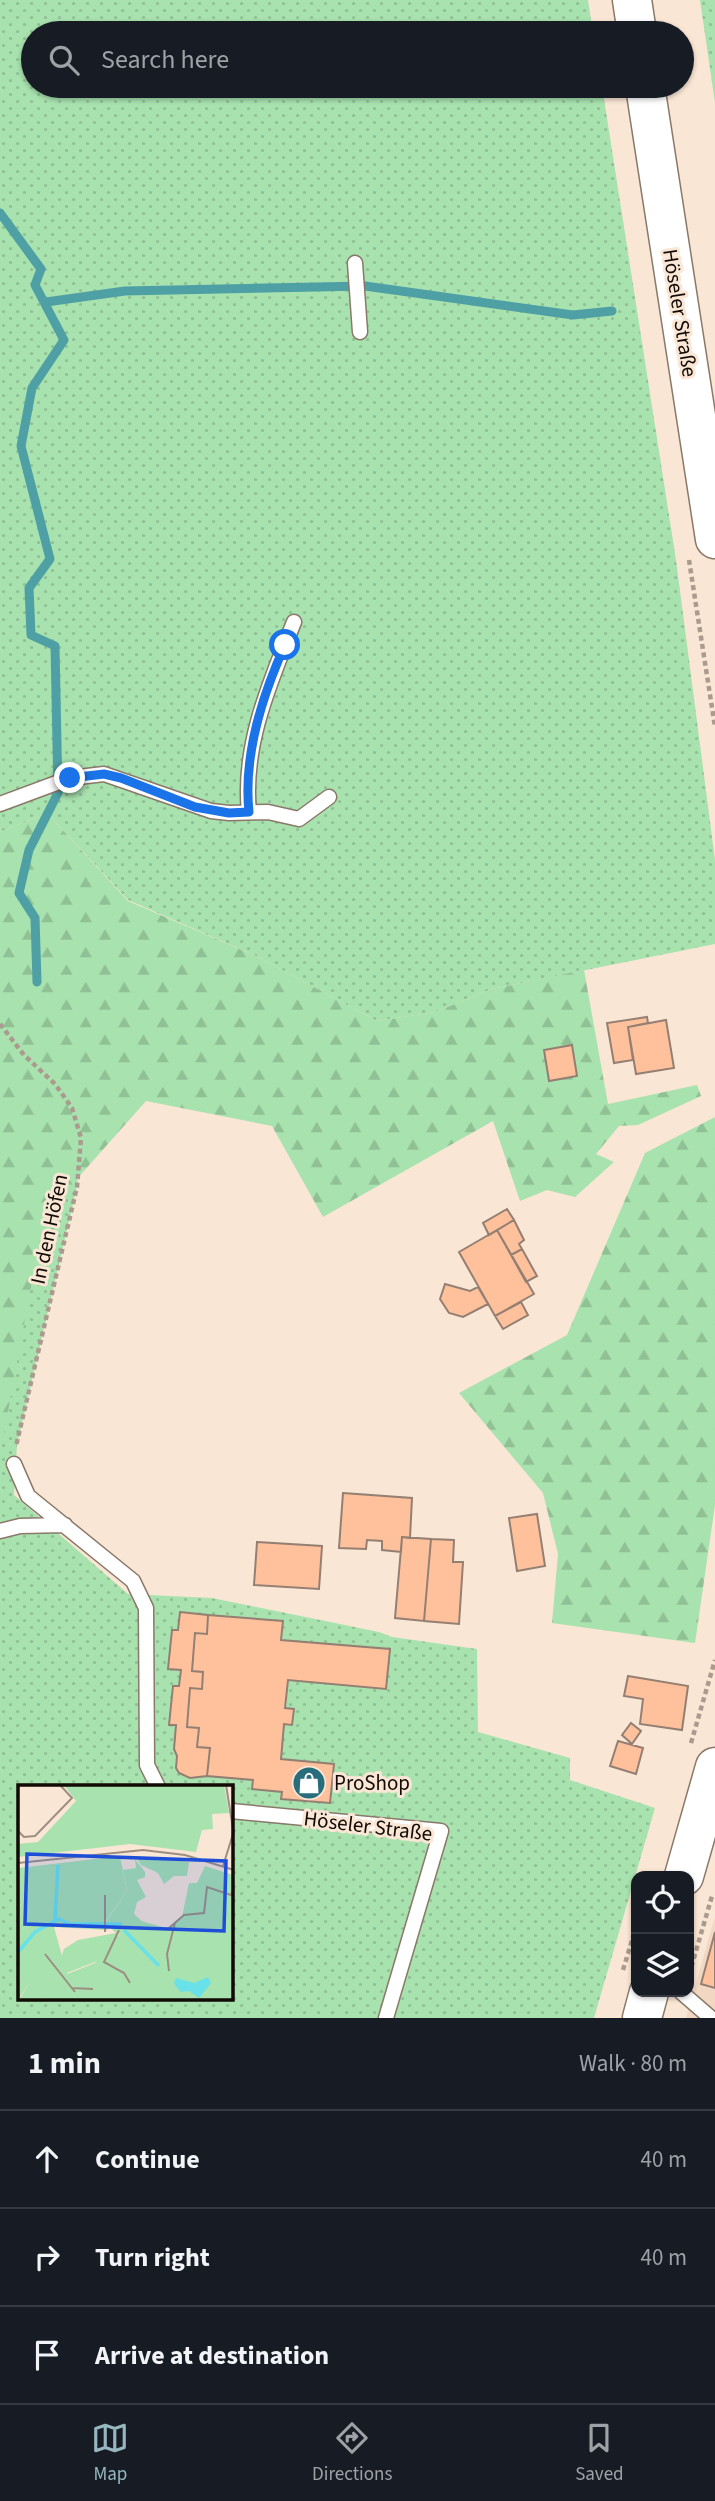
<!DOCTYPE html>
<meta charset="utf-8">
<style>
:root{--surface:#171b24;--page:#242831;--text:#f1f3f6;--muted:#9ea1a6;--line:#363941;--accent:#96b7bf}
body{margin:0;font-family:"Source Sans 3",sans-serif;background:var(--page);color:var(--text)}
.controls{position:absolute;right:21px;bottom:21px;display:grid;overflow:hidden;border-radius:14px;box-shadow:0 2px 5px #0004}
.controls button{width:63px;height:63px;display:grid;place-items:center;padding:0;border:0;border-bottom:2px solid var(--line);background:var(--surface);color:var(--text);font:35px sans-serif}
.stop{position:absolute;width:21px;height:21px;margin:-16px;border:5px solid #1a73e8;border-radius:50%;background:#fff}
.stop.end{background:#1a73e8;border-color:#fff;box-shadow:0 2px 7px #0008}
.list{margin:0;padding:0;list-style:none}
h2{display:flex;justify-content:space-between;align-items:center;height:91px;margin:0;padding:0 28px;font-size:30px}
h2 small{font-size:23px;font-weight:400;color:var(--muted)}
.list li{display:grid;grid-template-columns:46px 1fr auto;gap:21px;align-items:center;box-sizing:border-box;height:98px;padding:0 28px;border-top:2px solid var(--line)}
.list b{display:block;font-size:26px;white-space:nowrap}
.list em{font-size:23px;font-style:normal;color:var(--muted)}
.icon{flex:none;width:38px;height:38px;fill:none;stroke:currentColor;stroke-width:2;stroke-linecap:round;stroke-linejoin:round}
.map{position:relative;flex:none;width:715px;height:2018px;overflow:hidden}
.search{position:absolute;background:var(--surface);box-shadow:0 2px 5px #0004;left:21px;right:21px;top:21px;height:77px;display:flex;align-items:center;gap:18px;box-sizing:border-box;padding:0 24px;border-radius:38px;color:var(--muted);font-size:26px}
.sheet{height:385px;background:var(--surface)}
nav{display:flex;justify-content:space-around;align-items:center;box-sizing:border-box;height:98px;border-top:2px solid var(--line);background:var(--surface);font-size:19px;color:var(--muted)}
nav a{display:grid;justify-items:center;gap:4px}
nav .on{color:var(--accent)}
.map>svg:first-child{display:block}
.built{fill:#f2d8c2}
.grass{fill:url(#grass-dots);fill-rule:evenodd}
.forest{fill:url(#forest-firs)}
.lines{fill:none;stroke-linecap:round;stroke-linejoin:round}
.stream{stroke:#4fa0a5;stroke-width:9}
.building{fill:#ffc19c;stroke:#947f73;stroke-width:2}
.lane-casing{stroke:#8a7869;stroke-width:17}
.primary-casing{stroke:#8a7869;stroke-width:41}
.path{stroke:#aa9b8e;stroke-width:4.5;stroke-dasharray:5 3.5;stroke-linecap:butt}
.lane{stroke:#fff;stroke-width:14}
.primary{stroke:#fff;stroke-width:38}
.route{stroke:#1a73e8;stroke-width:9}
.labels{text-anchor:middle;stroke-width:6;stroke-linejoin:round;paint-order:stroke}
.street-label{font-size:21px;fill:#110a05;stroke:#fae6d5}
.poi-label{font-size:21px;fill:#110a05;stroke:#fae6d5;text-anchor:start}
.inset-river{fill:none;stroke:#69e1e9;stroke-width:3.5}
.inset-road{fill:none;stroke:#9d8e82;stroke-width:2}
.view{fill:#1d4ed8;fill-opacity:0.15;stroke:#1d4ed8;stroke-width:3.5}
.inset-edge{fill:none;stroke:#110a05;stroke-width:3.5}
</style>
<div class="map">
<svg width="715" height="2018" viewBox="0 0 715 2018">
<defs>
<pattern id="grass-dots" width="8" height="8" patternUnits="userSpaceOnUse" patternTransform="scale(1.75)"><rect width="8" height="8" fill="#a8e2af"/><path d="M2 2h.1M6 6h.1" fill="none" stroke="#90c195" stroke-width="1.8" stroke-linecap="round"/></pattern>
<pattern id="forest-firs" width="22" height="20" patternUnits="userSpaceOnUse" patternTransform="scale(1.75)"><rect width="22" height="20" fill="#a8e2af"/><path d="M5 1l3.5 6h-7zM16 11l3.5 6h-7z" fill="#90c195"/></pattern>
</defs>
<rect width="100%" height="100%" fill="#fae6d5"/>
<path class="built" d="M715,1918V2018H686L714,1920Z"/>
<path class="grass" d="M0,0H588L593,33H33V86H602L676,560L715,860V944L492,989L435,1012L377,1021L256,956L128,900L47,813L0,832Z
M700,0H715V103Z
M0,1024L81,1138L77,1187L17,1445L14,1495L128,1594L212,1598L379,1632L392,1637L477,1649L478,1732L570,1758V1780L655,1808L594,2018H0ZM19,1787H231V1999H19Z"/>
<path class="forest" d="M47,813L128,901L256,956L377,1021L435,1012L492,989L584,970L608,1104L697,1085L701,1096L638,1125L619,1126L596,1154L614,1162L575,1197L547,1190L520,1201L493,1121L323,1217L272,1126L146,1101L44,1216L0,1455V832Z
M715,1117V1505L695,1643L552,1623L558,1554L543,1493L459,1393L567,1335L645,1153Z"/>
<g class="lines">
<path class="stream" d="M0,213L41,269L35,285L64,340L32,388L21,446L50,559L29,588L31,635L55,646L58,793L29,850L19,893L35,918L37,982
M46,302L125,291L365,286L573,315L612,311"/>
</g>
<path class="building" d="M647,1017L648,1023L628,1027L633,1060L614,1063L607,1023Z
M666,1020L674,1068L636,1074L628,1027Z
M572,1045L577,1076L549,1081L544,1050Z
M507,1209L514,1220L489,1235L483,1223Z
M514,1220L524,1240L519,1244L522,1249L511,1255L497,1230Z
M497,1230L534,1294L495,1316L459,1252Z
M522,1249L537,1276L526,1282L511,1255Z
M445,1284L470,1291L478,1287L488,1304L463,1317L449,1313L440,1299Z
M521,1302L528,1315L503,1329L495,1316Z
M343,1493L412,1498L410,1538L402,1537L401,1552L382,1550V1541L367,1540L366,1549L339,1548Z
M537,1514L545,1566L517,1571L509,1518Z
M402,1537L431,1539L424,1621L395,1618Z
M431,1539L454,1540L453,1562H463L459,1624L424,1621Z
M257,1542L322,1546L319,1589L254,1585Z
M180,1612L208,1615L207,1634L195,1633L192,1671L203,1672L202,1689L190,1688L187,1727L199,1728L197,1747L210,1748L207,1776L190,1778L179,1773L176,1768L177,1756L174,1749L176,1725H169L173,1686H179L181,1670L168,1669L172,1630H178Z
M208,1615L283,1621L281,1640L390,1649L386,1689L288,1680L285,1708L294,1709L292,1725L284,1724L281,1759L334,1764L330,1803L281,1799L282,1792L252,1789L253,1780L207,1776L210,1748L197,1747L199,1728L187,1727L190,1688L202,1689L203,1672L192,1671L195,1633L207,1634Z
M628,1676L688,1686L682,1730L640,1724L643,1699L624,1696Z
M631,1723L641,1731L632,1744L622,1735Z
M618,1741L643,1748L636,1774L610,1766Z
M715,1932V1988L701,1984Z"/>
<g class="lines">
<defs>
<path id="lane" d="M355,263L360,332
M0,804L70,778L104,774L211,811L229,813L268,812L299,819L329,797
M249,812C242,746 270,682 294,622
M14,1464L28,1496L133,1581L146,1608L147,1765L158,1787
M0,1531L20,1526L65,1525
M231,1811L441,1831L386,2018
M681,1992L711,2018"/>
<path id="primary" d="M632,0L637,33
M645,86L715,539
M684,1876L715,1767
M642,2018L649,1992"/>
</defs>
<use href="#lane" class="lane-casing"/>
<use href="#primary" class="primary-casing"/>
<path class="path" d="M689,560L715,727
M0,1024L24,1055L55,1084L72,1108L81,1138L77,1187L16,1446
M691,1743L715,1660
M623,1970L636,1927
M689,1975L712,1896"/>
<use href="#lane" class="lane"/>
<use href="#primary" class="primary"/>
</g>
<g class="lines">
<path class="route" d="M70,778L104,774L121,778L195,807L229,813L249,812C243,755 262,696 285,645"/>
</g>
<defs>
<symbol id="shop-disc" viewBox="-11 -11 22 22"><circle r="9.5" fill="#276d7b" stroke="#fae6d5"/><path d="M-5-2.5h2.3a2.7 3.5 0 0 1 5.4 0H5L5.5 6h-11ZM-1.5-2.5h3a1.5 2.3 0 0 0-3 0Z" fill="#fff"/></symbol>
</defs>
<g fill-rule="evenodd">
<use href="#shop-disc" x="290" y="1764" width="38" height="38"/>
</g>
<g class="labels">
<g class="street-label">
<text transform="translate(680 313) rotate(81)" y="7">Höseler Straße</text>
<text transform="translate(49 1229) rotate(-78)" y="7">In den Höfen</text>
<text transform="translate(368 1826) rotate(7)" y="7">Höseler Straße</text>
</g>
<g class="poi-label">
<text x="334" y="1790">ProShop</text>
</g>
</g>
<g transform="translate(18 1785)">
<rect width="215" height="215" fill="#fae6d5"/>
<path d="M46,0H206L211,28L194,29L195,44L184,45L178,67L112,59L0,72V59L20,57L58,16ZM102,71L109,106L87,137L90,145L36,142L49,189L77,178L98,152L119,135L149,143L164,132L171,98H179L187,81L215,90V215H6L31,179L27,173L8,189L11,198L0,215V83Z" fill="#a8e2af"/>
<path d="M118,71L171,77L169,91H156L146,99L140,88L123,80ZM117,74L127,87V92L119,95L128,112L119,117L116,129L127,139L152,145L151,179L138,181L100,148L82,175L46,189L40,182L46,164L60,155L98,148L87,138L109,106L105,85L118,83ZM27,173L38,187L33,205L23,209L22,215H1L11,198L4,190L16,174Z" fill="#a8e2af"/>
<path d="M190,192L193,198L181,213L171,206L163,207L156,199L158,193L176,198Z" fill="#69e1e9"/>
<path class="inset-river" d="M37,135L40,80M106,145L141,181M0,167L17,147L41,134L51,139H104"/>
<path class="inset-road" d="M208,0L216,50M0,46L6,52L17,51L54,13L42,0M0,78L125,65L167,70L216,85M205,81L215,49M87,110V147M151,143L166,130L186,128L189,102L213,110L216,103M101,145L86,177L106,188L112,198M27,169L57,207M151,186L149,169L157,138M54,203L75,204"/>
<path class="view" d="M9,69L208,76L206,146L7,139Z"/>
<rect width="215" height="215" class="inset-edge"/>
</g>
</svg>
<div class="controls">
<button><svg class="icon" aria-label="locate" viewBox="0 0 24 24"><circle cx="12" cy="12" r="6"/><path d="M12 2v4M12 18v4M2 12h4M18 12h4"/></svg></button>
<button><svg class="icon" aria-label="layers" viewBox="0 0 24 24"><path d="M12 4l9 5-9 5-9-5zM3 14l9 5 9-5"/></svg></button>
</div>
<div class="stop" style="left:285px;top:645px"></div>
<div class="stop end" style="left:70px;top:778px"></div>
<div class="search"><svg class="icon" aria-label="search" viewBox="0 0 24 24"><circle cx="10" cy="10" r="6"/><path d="M15 15l6 6"/></svg>Search here</div>
</div>
<section class="sheet">
<h2>1 min<small>Walk · 80 m</small></h2>
<ul class="list">
<li><svg class="icon" aria-label="ahead" viewBox="0 0 24 24"><path d="M12 20V5M6 11l6-6 6 6"/></svg><div><b>Continue</b></div><em>40 m</em></li>
<li><svg class="icon" aria-label="right" viewBox="0 0 24 24"><path d="M7 20v-9h11M14 6l5 5-5 5"/></svg><div><b>Turn right</b></div><em>40 m</em></li>
<li><svg class="icon" aria-label="arrive" viewBox="0 0 24 24"><path d="M6 21V4h12l-3 4 3 4H6"/></svg><div><b>Arrive at destination</b></div></li>
</ul>
</section>
<nav>
<a class="on"><svg class="icon" aria-label="map" viewBox="0 0 24 24"><path d="M3 6l6-2 6 2 6-2v14l-6 2-6-2-6 2zM9 4v14M15 6v14"/></svg>Map</a>
<a><svg class="icon" aria-label="directions" viewBox="0 0 24 24"><path d="M12 3l9 9-9 9-9-9zM9 14v-3h6M13 9l2 2-2 2"/></svg>Directions</a>
<a><svg class="icon" aria-label="saved" viewBox="0 0 24 24"><path d="M7 4h10v16l-5-4-5 4z"/></svg>Saved</a>
</nav>
